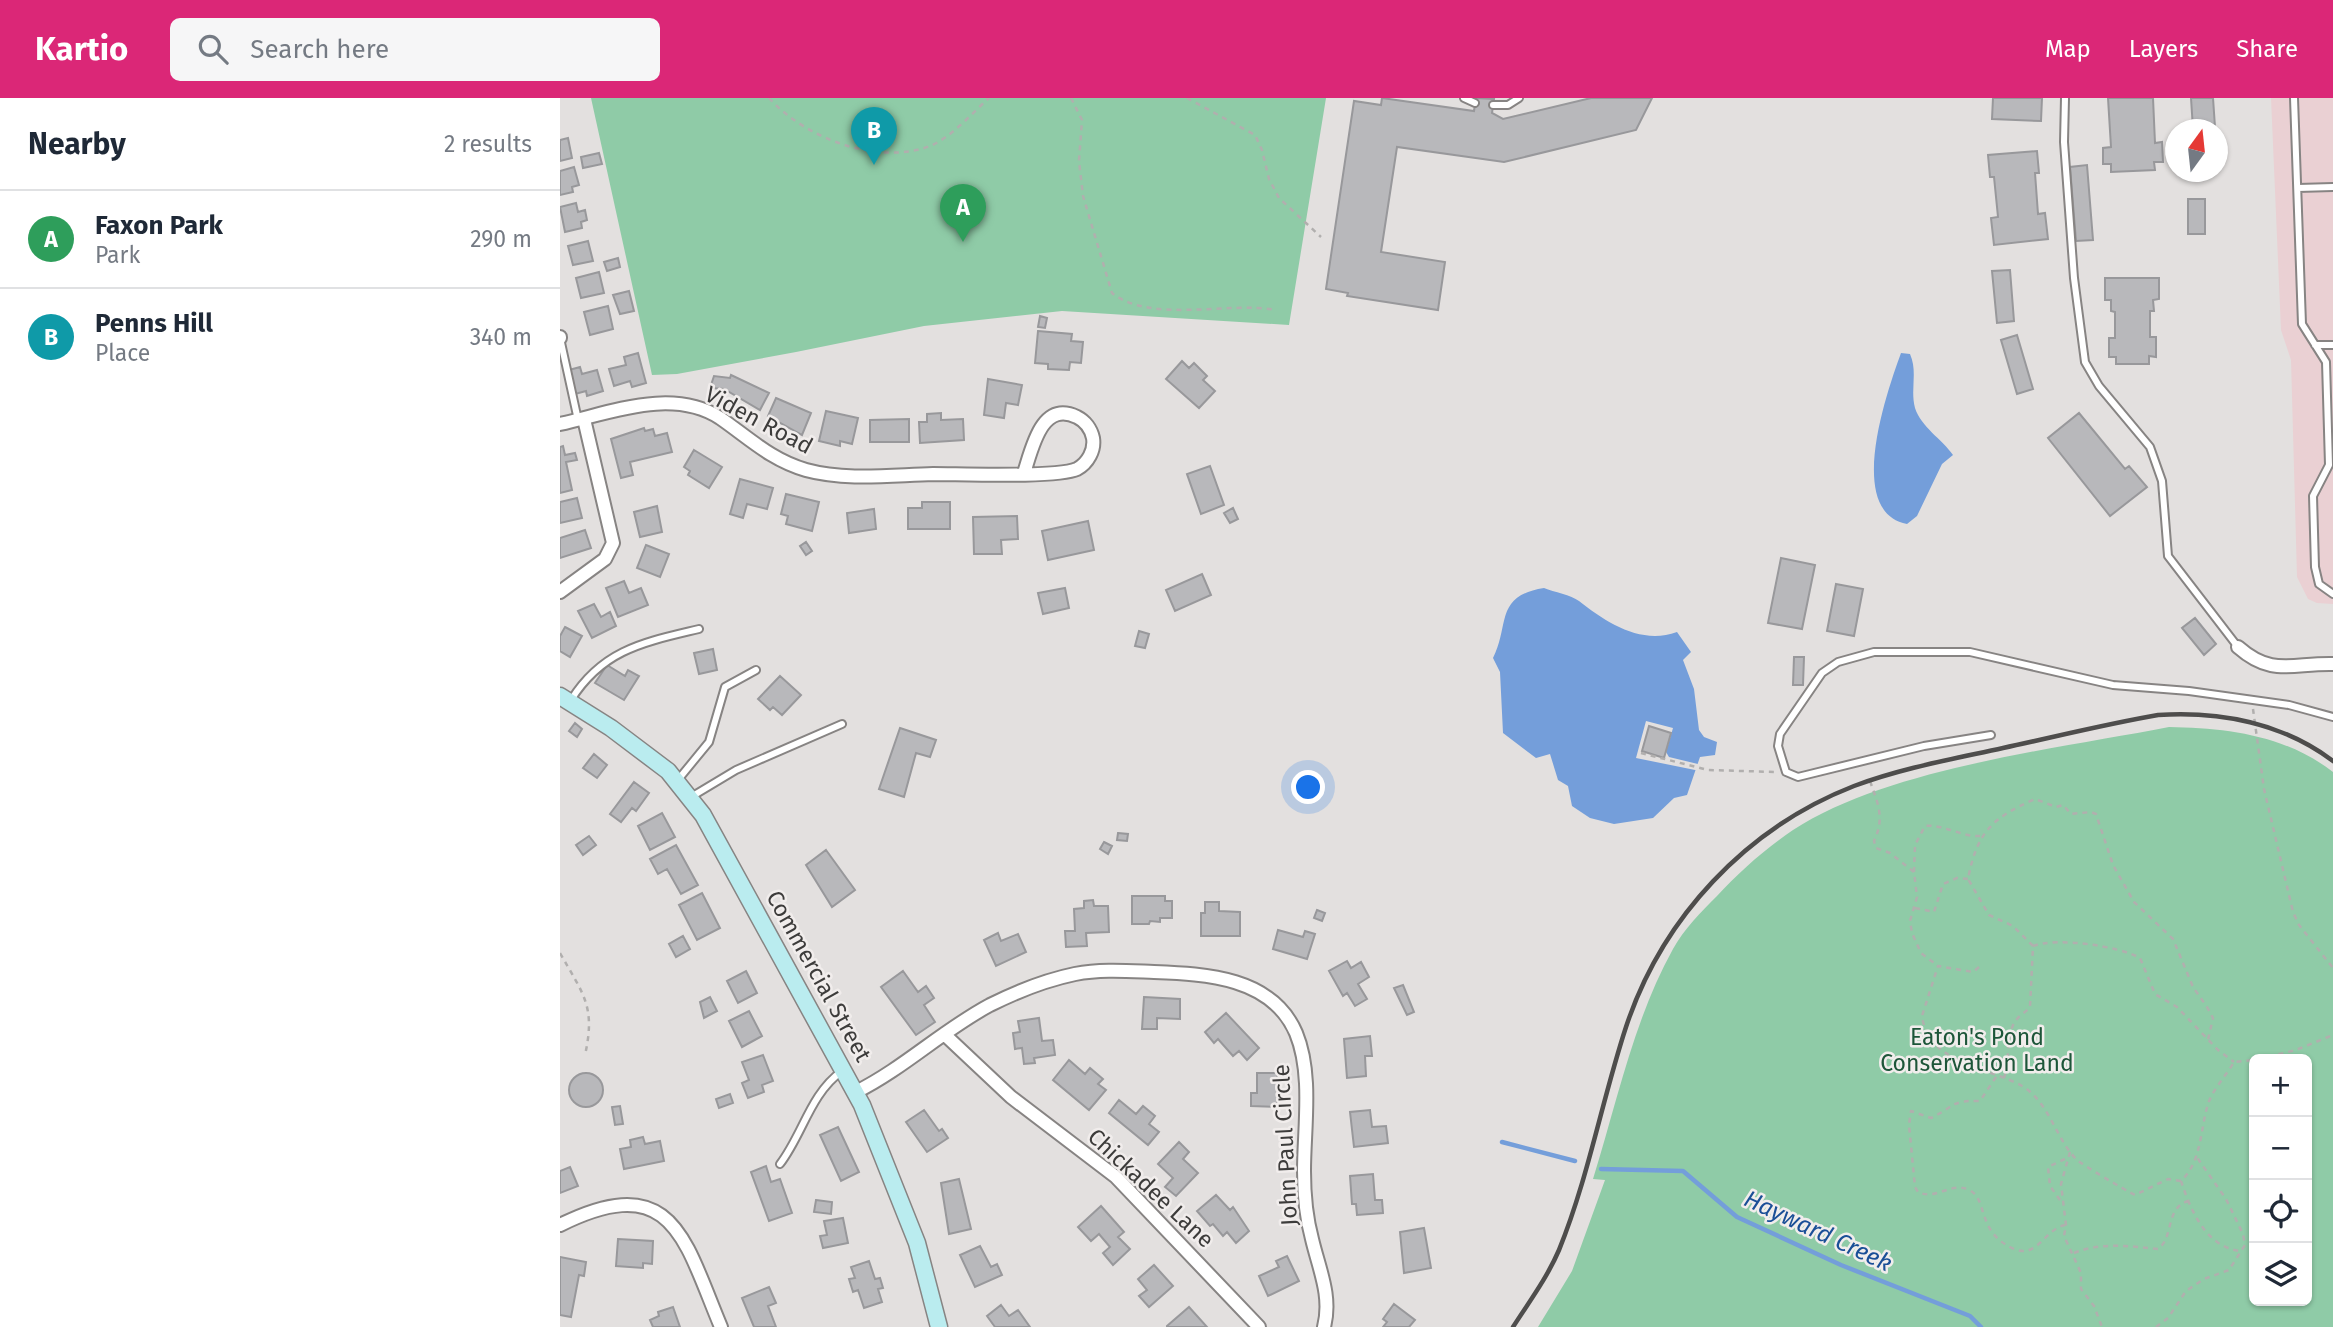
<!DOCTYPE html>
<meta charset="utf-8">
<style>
:root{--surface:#fff;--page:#f6f6f7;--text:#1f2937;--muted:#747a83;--line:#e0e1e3;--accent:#db2777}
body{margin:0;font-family:"Fira Sans",sans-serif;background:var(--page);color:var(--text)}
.controls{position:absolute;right:21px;bottom:21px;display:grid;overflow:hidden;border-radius:10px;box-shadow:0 2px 5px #0004}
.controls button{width:63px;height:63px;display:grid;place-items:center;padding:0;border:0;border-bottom:2px solid var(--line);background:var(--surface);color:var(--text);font:35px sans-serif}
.compass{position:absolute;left:1605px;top:21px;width:63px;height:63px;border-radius:50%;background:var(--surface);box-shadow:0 2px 5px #0004;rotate:15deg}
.you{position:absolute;left:749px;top:690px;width:24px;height:24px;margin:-18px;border:5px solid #fff;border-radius:50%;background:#1a73e8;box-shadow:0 0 0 10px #1a73e833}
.badge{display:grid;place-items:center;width:46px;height:46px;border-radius:50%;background:var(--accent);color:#fff;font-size:23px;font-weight:700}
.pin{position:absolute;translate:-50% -58px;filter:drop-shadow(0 2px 4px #0008)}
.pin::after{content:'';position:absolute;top:37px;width:24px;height:21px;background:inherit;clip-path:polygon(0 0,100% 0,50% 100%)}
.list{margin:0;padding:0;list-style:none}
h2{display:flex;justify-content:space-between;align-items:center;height:91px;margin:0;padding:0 28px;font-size:30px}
h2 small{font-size:23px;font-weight:400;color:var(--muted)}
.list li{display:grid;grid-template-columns:46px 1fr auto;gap:21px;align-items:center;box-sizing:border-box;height:98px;padding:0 28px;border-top:2px solid var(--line)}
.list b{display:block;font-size:26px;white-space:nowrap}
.list p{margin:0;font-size:23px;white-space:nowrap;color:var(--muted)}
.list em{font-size:23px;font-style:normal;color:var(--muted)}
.icon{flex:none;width:38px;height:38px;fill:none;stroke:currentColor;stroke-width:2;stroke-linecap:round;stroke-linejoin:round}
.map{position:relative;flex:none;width:1773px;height:1229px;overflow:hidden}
header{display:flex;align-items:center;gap:42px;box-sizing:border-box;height:98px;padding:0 35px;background:var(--accent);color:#fff}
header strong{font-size:33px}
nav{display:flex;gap:38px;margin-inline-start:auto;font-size:24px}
.search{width:490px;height:63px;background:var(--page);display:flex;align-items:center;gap:18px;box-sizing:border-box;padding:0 24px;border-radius:10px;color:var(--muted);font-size:26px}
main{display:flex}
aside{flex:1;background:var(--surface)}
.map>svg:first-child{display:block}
.commercial{fill:#ead0d3}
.green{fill:#8fcba7;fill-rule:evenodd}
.water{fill:#749eda}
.pier{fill:#e3e0df}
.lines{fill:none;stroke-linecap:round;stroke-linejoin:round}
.stream{stroke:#749eda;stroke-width:4.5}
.building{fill:#b8b8bb;stroke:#98989b;stroke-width:2}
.service-casing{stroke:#878483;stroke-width:10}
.minor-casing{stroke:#878483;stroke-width:16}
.secondary-casing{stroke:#878483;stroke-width:19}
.path{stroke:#b1afae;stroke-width:2.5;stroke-dasharray:5 5;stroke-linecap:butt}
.service{stroke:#fff;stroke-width:6}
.minor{stroke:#fff;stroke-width:12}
.secondary{stroke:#baecef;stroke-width:16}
.rail{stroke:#4e4d4c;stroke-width:4.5}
.labels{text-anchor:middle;stroke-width:5;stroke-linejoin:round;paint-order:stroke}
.street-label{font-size:23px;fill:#3d3c3b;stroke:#f1edec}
.park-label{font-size:23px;fill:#1d5639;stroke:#f1edec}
.water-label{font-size:24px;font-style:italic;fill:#1a4f97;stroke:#f1edec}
</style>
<header>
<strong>Kartio</strong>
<div class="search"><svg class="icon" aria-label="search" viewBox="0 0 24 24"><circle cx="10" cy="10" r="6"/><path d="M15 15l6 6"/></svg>Search here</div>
<nav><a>Map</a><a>Layers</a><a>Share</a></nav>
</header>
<main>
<aside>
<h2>Nearby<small>2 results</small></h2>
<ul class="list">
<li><span class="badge" style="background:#2e9e5b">A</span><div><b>Faxon Park</b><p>Park</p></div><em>290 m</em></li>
<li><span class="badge" style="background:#0f9aa8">B</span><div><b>Penns Hill</b><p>Place</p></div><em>340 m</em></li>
</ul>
</aside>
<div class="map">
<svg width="1773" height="1229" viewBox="0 0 1773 1229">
<rect width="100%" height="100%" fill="#e3e0df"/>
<path class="commercial" d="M1711,0H1773V506L1757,505L1748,501L1737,479L1731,262L1721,232Z"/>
<path class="green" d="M31,0H766L729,227L502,213L364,228L236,254L117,276L92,277Z
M1609,629C1667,630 1725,637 1773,674V1229H978L1012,1173L1045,1082L1033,1081C1057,1004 1074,921 1113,851C1124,831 1141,814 1157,798C1179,774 1205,751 1233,732C1328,670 1497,651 1609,629ZM1694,961H1747V1203H1694Z"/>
<path class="water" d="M1341,255L1350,256C1358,274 1350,291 1355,310C1361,329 1382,341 1393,357L1382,366L1357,418L1347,426C1284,414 1328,291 1341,255Z
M984,490C994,494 1011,497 1019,503C1047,525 1081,547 1117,534L1131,554L1123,562L1134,591L1139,632L1144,639L1157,644L1155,657L1140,659L1127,697L1114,700L1093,720L1054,726L1030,720L1012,708L1008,688L998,682L990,656L976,660L943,635L940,574L933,560C950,527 934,498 984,490Z"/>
<path class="pier" d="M1086,623L1113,630L1106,654L1109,659L1142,667L1140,673L1076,660Z"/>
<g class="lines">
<path class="stream" d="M942,1044L1015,1063
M1041,1071L1123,1073L1177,1119L1281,1167L1410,1218L1421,1229"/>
</g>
<path class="building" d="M822,0L914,13L916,0L934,1L932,15L943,21L1031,0H1092L1076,32L944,64L837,49L821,154L885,164L878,212L787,198L788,195L766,191L794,3L821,7Z
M1433,0H1482L1481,23L1432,21Z
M1548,0H1593L1595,45L1602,44L1603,64H1594L1595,72L1551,74V66H1543V50L1551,49Z
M1631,0H1653L1655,29L1633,31Z
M8,40L12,60L0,63V42Z
M1477,53L1479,75H1475L1478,116L1485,115L1488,141L1434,147L1431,120L1438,119L1434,79H1430L1428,57Z
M39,55L42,66L23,70L21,59Z
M1527,67L1533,142L1516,143L1510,69Z
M14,69L19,87L12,89L13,94L0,97V73Z
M1628,101H1645V136H1628Z
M16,105L18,114L25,112L27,122L21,124L22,130L5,134L0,109Z
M28,143L33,163L13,167L8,148Z
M58,160L60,169L47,173L44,164Z
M1450,172L1454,223L1437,225L1432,173Z
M39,174L44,195L21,200L16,180Z
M1545,180H1599V201L1593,202L1594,213H1590V239H1596V259L1589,258V266H1556V259H1549V240H1555V214L1551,213V202H1545Z
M69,193L74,213L60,216L53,197Z
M48,208L53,231L30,237L24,214Z
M480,218L487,220L485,230L478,229Z
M478,233L512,236L511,243L523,244L521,265L510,264L509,272L488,271V266L475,265Z
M1457,237L1473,291L1457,296L1441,242Z
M78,255L86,285L72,289L70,283L54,288L49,271L66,267L64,259Z
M622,263L629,270L634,265L647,278L643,282L655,293L639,310L606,281Z
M20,269L22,276L37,272L43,293L27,298L26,293L15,296L9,272Z
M171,277L209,295L200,312L164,291L150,290L154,278L170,280Z
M428,281L462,287L458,307L446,305L444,320L424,317Z
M216,300L251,315L242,337L208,318Z
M266,313L298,320L292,346L280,343V348L259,343Z
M381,315V322L403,321L404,342L360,345L359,324H367V316Z
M1519,315L1565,371L1569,368L1587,389L1550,418L1488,340Z
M349,321V344H310V322Z
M84,330L85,333L93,331L95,338L107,335L112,354L70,364L73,377L61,380L51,341Z
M3,348L5,357L15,355L17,362L6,364L12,392L0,395V349Z
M134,352L162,369L149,390L128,377L130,373L124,369Z
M650,368L664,407L641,416L627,376Z
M180,381L213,390L207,411L187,406L183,420L170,416Z
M226,396L259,404L252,433L226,426L228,418L221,416Z
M17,400L22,420L0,425V404Z
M362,404H390V431H348V410H362Z
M97,408L102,434L80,439L74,414Z
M673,410L678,421L670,425L664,415Z
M314,411L316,431L289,435L287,415Z
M457,418L458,441L441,442L442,456H414L413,419Z
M528,423L534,452L488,462L482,433Z
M25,432L31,450L0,460V440Z
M246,444L252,453L246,457L240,448Z
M86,447L109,456L100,479L77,470Z
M1221,460L1255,467L1242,531L1208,525Z
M642,476L651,497L615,513L606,492Z
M64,483L69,495L81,490L88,507L58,519L46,490Z
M1276,486L1303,491L1294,538L1267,533Z
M505,490L509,510L483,516L478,495Z
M34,506L41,519L50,514L56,528L32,540L18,513Z
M1635,520L1656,546L1644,557L1622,530Z
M5,529L22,538L10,559L0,553V538Z
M579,533L589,536L585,550L575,548Z
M153,551L157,572L139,576L134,555Z
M1234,559H1244L1243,587H1233Z
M47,567L65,578L68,572L79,578L64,602L35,585Z
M220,578L241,597L222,617L213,609L210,612L198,601Z
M15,625L22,631L17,639L9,633Z
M1089,628L1111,635L1104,660L1082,653Z
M340,630L376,642L370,659L356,655L344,699L319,691Z
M34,656L47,667L37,680L23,670Z
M74,684L89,695L76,713L72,710L61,724L50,716Z
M102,715L115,739L90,752L78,728Z
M558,735L568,736L567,743L557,742Z
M29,738L36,747L23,757L16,747Z
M544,744L552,748L548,756L540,751Z
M116,747L138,787L121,796L107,771L98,776L90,761Z
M266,752L295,792L272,809L246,767Z
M142,795L160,830L137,842L119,807Z
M572,798H605V803H612V820H600V824L590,823L589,826H572Z
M533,802L534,808H548L549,834L526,835L527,848L506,849L505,833H515L514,811L524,810V803Z
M645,804H659V813L680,814V838H641V815H645Z
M757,812L765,815L762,823L754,820Z
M718,832L743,839L745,833L755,836L747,861L713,851Z
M438,835L441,843L458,836L466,854L436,868L424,842Z
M123,838L130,851L116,859L109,846Z
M787,863L791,870L801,864L809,879L798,886L807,901L795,908L787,895L783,898L769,873Z
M186,873L197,895L178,905L167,883Z
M343,873L358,894L366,888L374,900L364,907L375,924L356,937L321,889Z
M843,887L854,914L847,917L834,890Z
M150,899L157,913L144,920L140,904Z
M584,899L620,901V921L597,920V931H582Z
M189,913L202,938L182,949L169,923Z
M666,915L699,950L687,962L679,953L673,958L658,941L654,945L645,934Z
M479,920L482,943L493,942L495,957L474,960L475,965L464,966L462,950L455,951L453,935L460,934L458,923Z
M810,938L812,958H805L806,978L787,980L784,941Z
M203,957L213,983L202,987L204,994L188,1000L182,985L189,982L182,964Z
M509,962L525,976L530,970L543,981L538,986L546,992L529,1012L493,982Z
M9 992a17 17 0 1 1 34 0a17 17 0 1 1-34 0Z
M697,975H717V1009L691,1008V995H697Z
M170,996L173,1005L159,1010L156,1001Z
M559,1002L576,1016L583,1008L595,1018L589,1026L599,1034L588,1047L549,1015Z
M60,1008L63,1026L55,1027L52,1009Z
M364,1012L379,1033L382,1031L388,1040L367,1054L346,1024Z
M810,1012L812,1029L826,1028L828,1045L794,1049L790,1014Z
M278,1029L299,1074L281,1083L260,1037Z
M83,1039L85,1046L100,1043L104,1063L64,1071L60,1051L71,1049L70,1042Z
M619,1044L629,1054L623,1061L638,1075L616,1098L605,1089L613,1080L598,1066Z
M206,1068L211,1084L220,1081L232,1115L209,1123L191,1074Z
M10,1069L18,1088L0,1095V1073Z
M813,1076L815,1102H822L823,1115L797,1117L796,1106H792L790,1078Z
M399,1081L411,1131L389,1136L381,1085Z
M656,1097L670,1112L673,1109L689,1133L676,1145L667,1134L663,1138L653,1126L650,1128L637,1113Z
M256,1102L272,1104L271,1116L254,1114Z
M541,1108L564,1134L558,1139L570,1151L553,1167L543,1155L550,1149L539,1136L531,1143L518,1129Z
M283,1120L288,1145L263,1150L260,1138L267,1137L264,1123Z
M864,1130L871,1170L844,1175L840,1134Z
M58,1141L93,1143L92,1166L83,1165V1170L56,1168Z
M420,1148L431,1169L437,1166L442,1177L415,1189L400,1157Z
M727,1158L739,1183L708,1198L699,1178L719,1169L716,1163Z
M0,1159L26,1164L24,1178L19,1177L11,1219L0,1217Z
M309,1163L315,1181L320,1180L323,1190L318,1191L322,1204L304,1210L298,1192L293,1194L289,1181L295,1180L291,1169Z
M594,1167L613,1188L589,1209L579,1198L587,1192L578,1181Z
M209,1189L216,1205L208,1208L216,1229H194L182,1200Z
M834,1206L855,1222L849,1229H823L827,1224L823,1221Z
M441,1207L449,1218L458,1212L470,1229H435L427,1218Z
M113,1209L120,1229H93L90,1222L99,1218L98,1214Z
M629,1209L647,1229H607V1228Z"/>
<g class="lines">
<defs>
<path id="service" d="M904,0L915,5
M1505,0L1504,44L1514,180L1525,264L1539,288L1590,349L1602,383L1608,458L1678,549
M1734,0L1742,226L1766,264L1769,367L1753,398L1755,469L1759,486L1773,496
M933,7H948L959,0
M1738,90L1773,89
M0,240L18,322
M1755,247H1773
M11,602C43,551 85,544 139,531
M1431,637L1364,648L1238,679L1226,674L1218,648L1220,636L1262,575L1278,564L1314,554H1410L1553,587L1629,593L1729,607L1773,619
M117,683L149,644L165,589L196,572
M131,699L176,672L282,626
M220,1066C243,1036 250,996 282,973"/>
<path id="minor" d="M0,239V240
M0,326C50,315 112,289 160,320C189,340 211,362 246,372C286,383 332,377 373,376C401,376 497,380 517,371C528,365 535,352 533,340C531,331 525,323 517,319C481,302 472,351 464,375
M0,494L45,461L53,445L24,321
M1678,549C1712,579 1732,565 1773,566
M384,936L451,999L556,1079L699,1229
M296,994C344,970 383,932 430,907C456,894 486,882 515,876C541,871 567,873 594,874C646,876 712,879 736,935C753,976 744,1030 744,1073C744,1096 746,1119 752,1141C759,1171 772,1198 764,1229
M0,1127C113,1071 124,1141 161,1229"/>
<path id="secondary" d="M0,598L51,630L108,673L143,717L302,1007L357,1145L379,1229"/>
</defs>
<use href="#service" class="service-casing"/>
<use href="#minor" class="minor-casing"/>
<use href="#secondary" class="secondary-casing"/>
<path class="path" d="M209,0C245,40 317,68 370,48C392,39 412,15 429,0
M511,0L522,22L519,63L523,98L552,195C591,226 670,203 716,212
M627,0L695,37L702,52L709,81L719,100L761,139
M1693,611L1704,691L1733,814L1739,827L1773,870
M1081,655L1148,672L1215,674
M1310,683C1318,706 1325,720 1314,743L1316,750L1330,755L1354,774L1357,799L1350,823L1352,835L1361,855L1378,868
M1354,774L1355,747L1365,728C1384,726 1401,739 1420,738
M1355,810L1374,814L1383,786L1397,780L1408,781
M1473,848L1453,828L1429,817L1408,781C1417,734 1432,720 1475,701L1496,709L1503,707L1511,716L1531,714L1536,716L1553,767L1574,804L1613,841L1633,889L1647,909L1653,920L1648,942
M0,855C23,896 36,908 25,957
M1419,869L1413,874L1378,868L1362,918C1368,966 1429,969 1462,988C1489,1004 1495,1039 1516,1061C1522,1067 1565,1092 1575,1097L1608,1081L1621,1083C1642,1063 1640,1032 1648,1006C1653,991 1666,978 1674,964L1694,962
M1699,961L1736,952L1773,937
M1436,979L1420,1003C1391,1002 1394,1009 1371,1020L1351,1013L1349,1027L1355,1089L1358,1094C1376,1103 1391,1083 1409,1092C1428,1100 1416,1133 1452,1150C1478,1163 1484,1130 1506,1127
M1444,980C1450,962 1446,941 1454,925C1458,918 1465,915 1470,909L1473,848C1497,839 1559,848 1580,860L1595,896L1617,909L1658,952L1674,964
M1510,1054L1501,1086L1506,1127L1504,1138L1521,1175V1191L1534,1208L1542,1229
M1621,1083C1631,1113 1646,1149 1680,1153
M1500,1102L1490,1088L1488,1069L1507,1060
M1514,1155C1542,1144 1569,1148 1598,1151C1614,1140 1605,1110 1628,1103
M1596,1229L1608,1220L1626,1193L1644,1181L1669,1172L1685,1147L1683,1136L1666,1101L1636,1058"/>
<use href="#service" class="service"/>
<use href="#minor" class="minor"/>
<use href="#secondary" class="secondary"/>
<path class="rail" d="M953,1229C969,1204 987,1180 999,1152C1028,1081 1042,1002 1066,929C1102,820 1186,730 1294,688C1342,670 1393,661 1443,650C1494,639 1546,626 1598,617C1660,613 1723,625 1773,663"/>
</g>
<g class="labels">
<g class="street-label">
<text transform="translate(199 322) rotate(28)" y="8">Viden Road</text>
<text transform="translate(259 878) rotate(61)" y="8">Commercial Street</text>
<text transform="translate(725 1047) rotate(-93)" y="8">John Paul Circle</text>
<text transform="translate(591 1090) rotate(43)" y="8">Chickadee Lane</text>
</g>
<g class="park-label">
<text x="1417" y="947">Eaton's Pond<tspan x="1417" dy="26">Conservation Land</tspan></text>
</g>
<g class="water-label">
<text transform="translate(1258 1133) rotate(25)" y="8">Hayward Creek</text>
</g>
</g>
</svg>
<div class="controls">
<button>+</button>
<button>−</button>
<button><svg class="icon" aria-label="locate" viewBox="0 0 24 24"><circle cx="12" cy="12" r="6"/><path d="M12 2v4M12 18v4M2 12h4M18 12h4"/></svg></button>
<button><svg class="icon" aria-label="layers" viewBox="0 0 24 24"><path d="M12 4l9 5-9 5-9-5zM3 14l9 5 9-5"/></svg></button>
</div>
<svg class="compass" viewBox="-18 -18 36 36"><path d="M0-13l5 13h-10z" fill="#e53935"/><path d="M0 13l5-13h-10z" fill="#747a83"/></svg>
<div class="you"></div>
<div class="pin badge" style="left:403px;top:144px;background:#2e9e5b">A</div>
<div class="pin badge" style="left:314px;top:67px;background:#0f9aa8">B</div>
</div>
</main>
